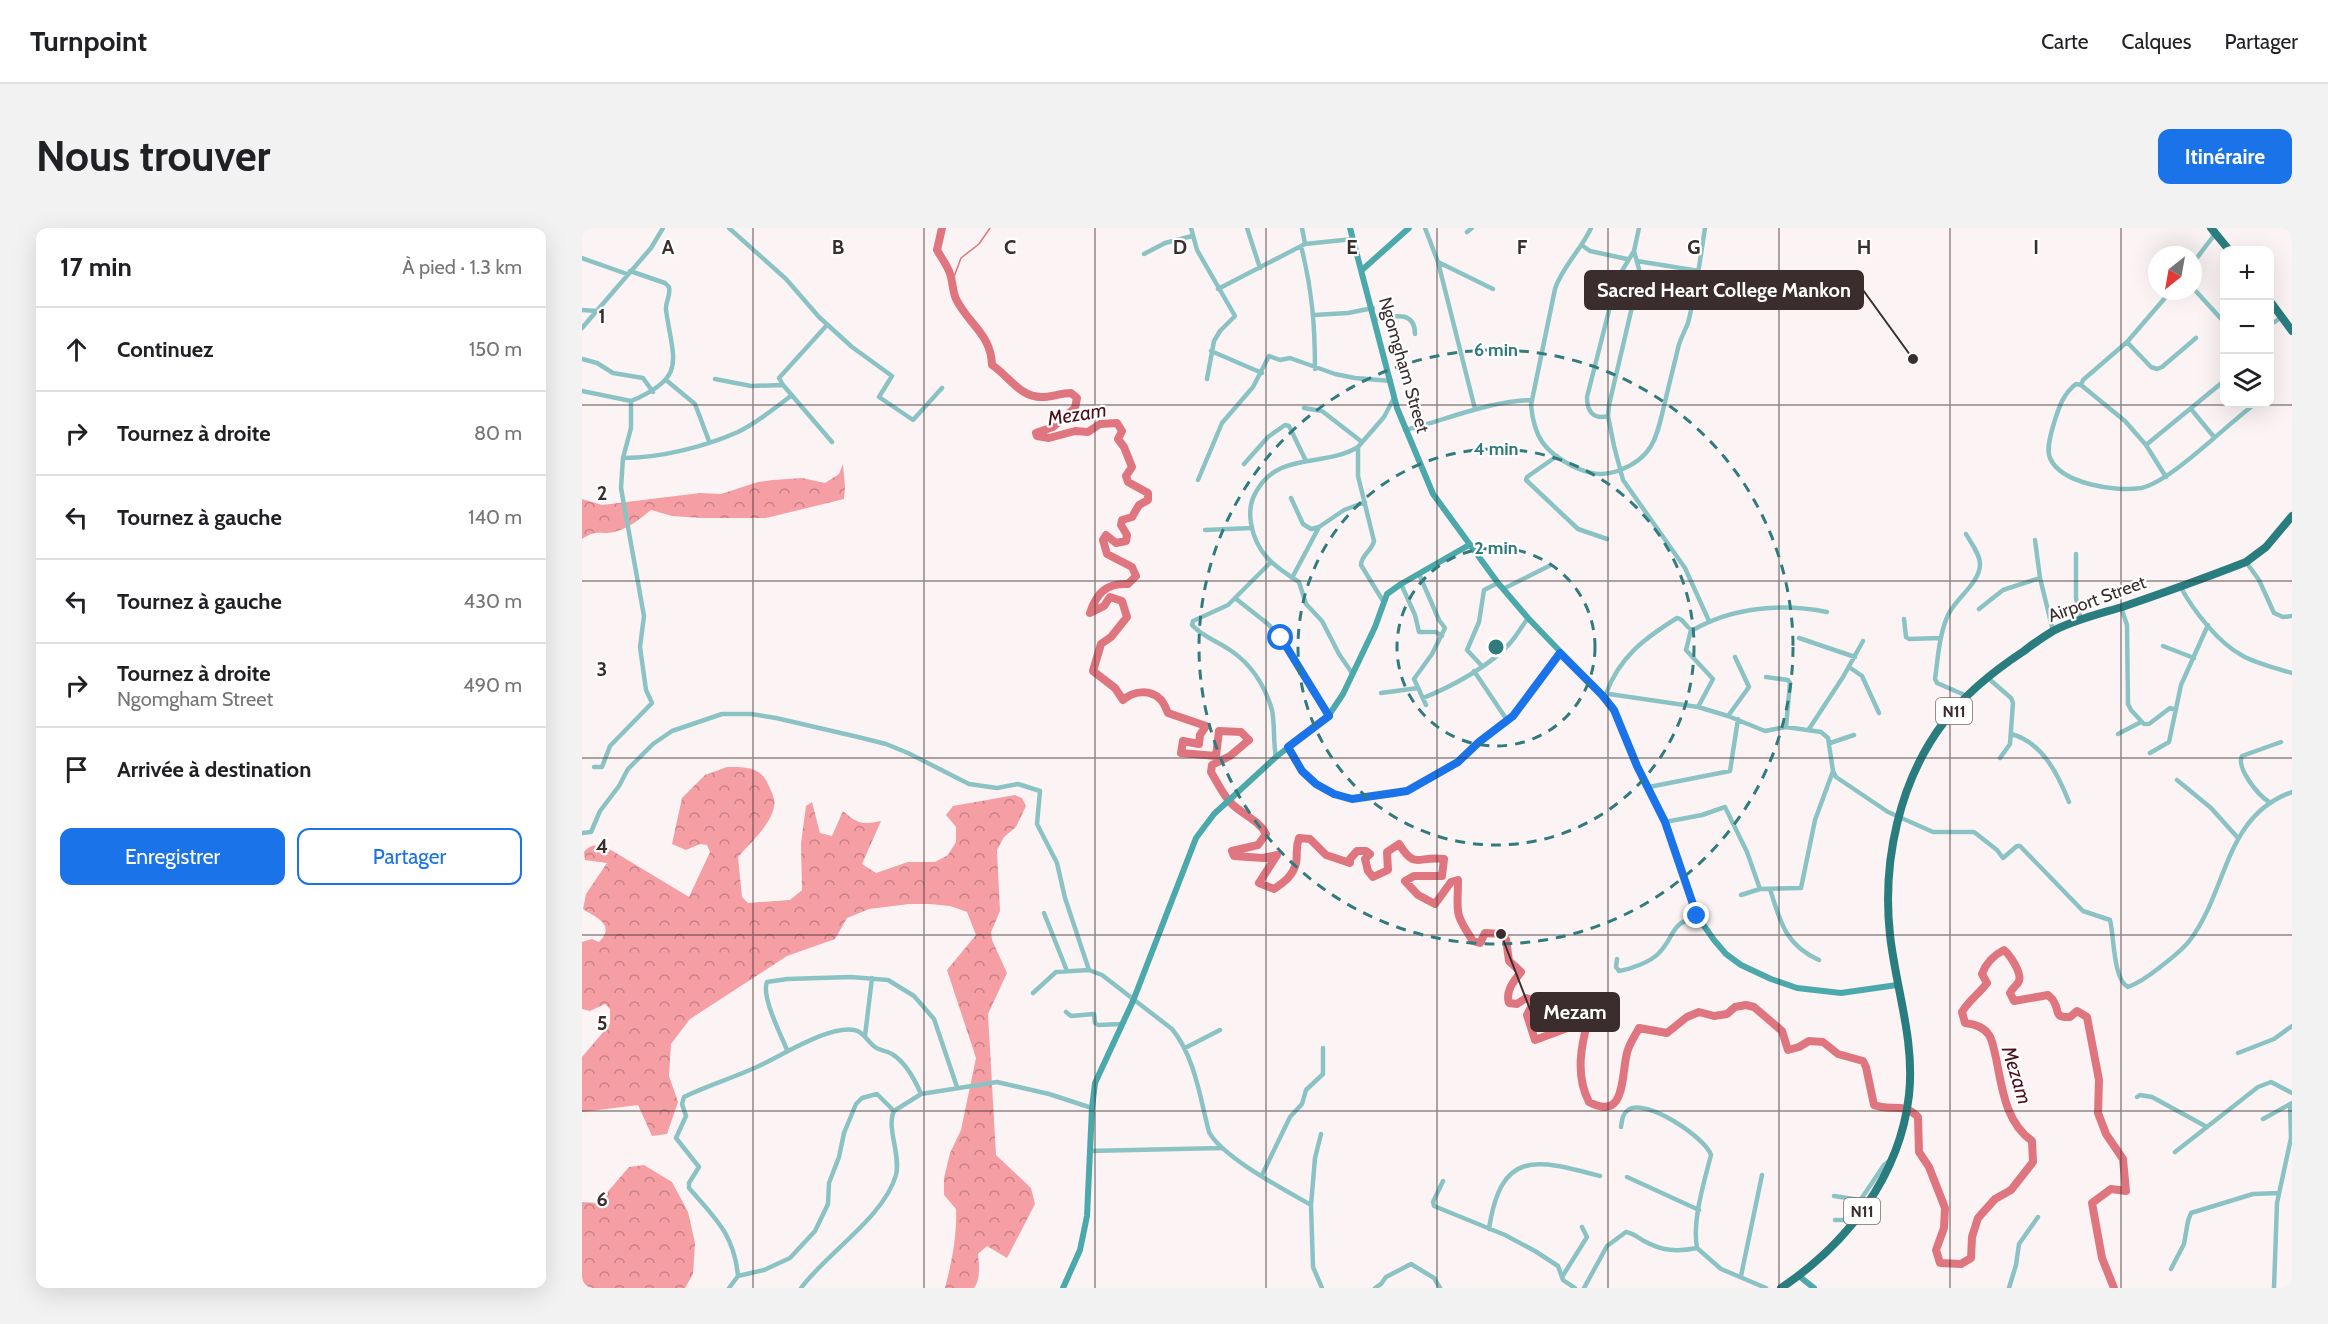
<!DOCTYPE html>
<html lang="fr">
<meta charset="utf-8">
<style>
:root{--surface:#fff;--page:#f2f2f2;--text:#202124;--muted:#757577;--line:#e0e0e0;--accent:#1a73e8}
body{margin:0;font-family:Cabin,sans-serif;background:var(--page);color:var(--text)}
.controls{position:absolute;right:18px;top:18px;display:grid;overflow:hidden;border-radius:12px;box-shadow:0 6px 24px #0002}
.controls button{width:54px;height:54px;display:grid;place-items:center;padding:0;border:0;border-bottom:2px solid var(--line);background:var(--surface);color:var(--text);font:30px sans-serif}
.compass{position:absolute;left:1566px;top:18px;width:54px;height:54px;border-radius:50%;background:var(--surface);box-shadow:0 6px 24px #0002;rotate:211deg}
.stop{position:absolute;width:18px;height:18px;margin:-14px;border:4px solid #1a73e8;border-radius:50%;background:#fff}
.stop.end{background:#1a73e8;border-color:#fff;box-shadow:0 2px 6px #0008}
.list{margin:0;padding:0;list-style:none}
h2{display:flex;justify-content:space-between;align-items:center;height:78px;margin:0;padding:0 24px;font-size:26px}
h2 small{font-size:20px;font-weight:400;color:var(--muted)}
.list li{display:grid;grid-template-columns:39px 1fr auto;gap:18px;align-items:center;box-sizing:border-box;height:84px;padding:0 24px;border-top:2px solid var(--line)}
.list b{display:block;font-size:22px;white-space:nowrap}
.list p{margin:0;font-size:20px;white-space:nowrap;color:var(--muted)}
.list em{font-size:20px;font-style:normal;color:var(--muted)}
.actions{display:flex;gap:12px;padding:18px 24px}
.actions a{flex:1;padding:14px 0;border:2px solid var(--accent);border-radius:12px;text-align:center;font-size:21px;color:var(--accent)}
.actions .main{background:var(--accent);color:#fff}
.icon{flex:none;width:33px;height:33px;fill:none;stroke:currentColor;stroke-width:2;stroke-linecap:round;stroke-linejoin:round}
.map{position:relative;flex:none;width:1710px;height:1060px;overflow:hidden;border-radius:12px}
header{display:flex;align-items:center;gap:36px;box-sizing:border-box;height:84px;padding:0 30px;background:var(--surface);border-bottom:2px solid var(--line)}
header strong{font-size:28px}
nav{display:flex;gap:33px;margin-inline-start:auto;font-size:21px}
.intro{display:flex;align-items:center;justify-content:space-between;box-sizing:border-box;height:144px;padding:0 36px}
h1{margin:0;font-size:42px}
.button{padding:15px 27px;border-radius:12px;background:var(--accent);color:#fff;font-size:21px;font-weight:700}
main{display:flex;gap:36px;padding:0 36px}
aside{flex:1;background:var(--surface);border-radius:12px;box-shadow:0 6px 24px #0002}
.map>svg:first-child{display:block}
.forest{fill:url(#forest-crowns)}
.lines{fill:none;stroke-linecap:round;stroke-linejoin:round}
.stream{stroke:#df767f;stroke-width:1.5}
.river{stroke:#df767f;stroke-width:8}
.street{stroke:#8bc3c5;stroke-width:4.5}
.secondary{stroke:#4ba9ac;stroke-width:6}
.highway{stroke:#2a7d7f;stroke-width:8}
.route{stroke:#1a73e8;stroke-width:8}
.grid{fill:none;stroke:#3b2d2d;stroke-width:1.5;stroke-opacity:0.55}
.ring{fill:none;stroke:#317b7d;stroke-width:3;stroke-dasharray:10 8}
.labels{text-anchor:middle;stroke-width:4.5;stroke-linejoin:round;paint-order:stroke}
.shield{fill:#fff;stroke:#766c6c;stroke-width:1.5}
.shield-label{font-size:16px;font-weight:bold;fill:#3b2d2d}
.street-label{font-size:18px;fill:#3b2d2d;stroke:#fff}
.water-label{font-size:20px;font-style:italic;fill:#4f0d19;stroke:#fff}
.grid-label{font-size:20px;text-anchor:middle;font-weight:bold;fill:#3b2d2d;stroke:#fff;stroke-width:4.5;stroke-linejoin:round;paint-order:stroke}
.centre{fill:#317b7d;stroke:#fff;stroke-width:3}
.ring-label{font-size:18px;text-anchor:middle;font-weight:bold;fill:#317b7d;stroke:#fff;stroke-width:4.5;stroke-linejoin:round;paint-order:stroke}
.leader{fill:none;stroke:#3b2d2d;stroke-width:2}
.callout-dot{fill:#3b2d2d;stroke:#fff;stroke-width:2}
.callout{fill:#3b2d2d;stroke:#3b2d2d;stroke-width:2}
.callout-label{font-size:20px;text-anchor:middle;font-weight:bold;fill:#fff}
</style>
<header>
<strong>Turnpoint</strong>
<nav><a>Carte</a><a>Calques</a><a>Partager</a></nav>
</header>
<div class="intro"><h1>Nous trouver</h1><a class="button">Itinéraire</a></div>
<main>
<aside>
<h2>17 min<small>À pied · 1.3 km</small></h2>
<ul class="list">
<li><svg class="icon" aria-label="ahead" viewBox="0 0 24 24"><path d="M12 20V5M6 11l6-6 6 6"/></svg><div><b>Continuez</b></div><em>150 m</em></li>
<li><svg class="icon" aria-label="right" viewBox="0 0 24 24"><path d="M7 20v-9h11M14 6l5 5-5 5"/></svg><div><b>Tournez à droite</b></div><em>80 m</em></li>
<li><svg class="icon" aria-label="left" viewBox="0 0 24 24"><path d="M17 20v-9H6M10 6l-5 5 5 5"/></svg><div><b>Tournez à gauche</b></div><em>140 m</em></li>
<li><svg class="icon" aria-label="left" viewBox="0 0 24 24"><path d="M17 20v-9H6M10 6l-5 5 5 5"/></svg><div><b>Tournez à gauche</b></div><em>430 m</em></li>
<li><svg class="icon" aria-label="right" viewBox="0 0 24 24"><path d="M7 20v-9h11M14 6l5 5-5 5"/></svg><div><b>Tournez à droite</b><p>Ngomgham Street</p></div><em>490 m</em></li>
<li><svg class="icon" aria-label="arrive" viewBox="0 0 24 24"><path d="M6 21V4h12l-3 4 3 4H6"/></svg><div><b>Arrivée à destination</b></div></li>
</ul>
<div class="actions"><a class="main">Enregistrer</a><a>Partager</a></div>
</aside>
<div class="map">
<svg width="1710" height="1060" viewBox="0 0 1710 1060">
<defs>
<pattern id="forest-crowns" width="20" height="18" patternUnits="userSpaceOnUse" patternTransform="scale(1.5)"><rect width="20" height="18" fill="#f59ea4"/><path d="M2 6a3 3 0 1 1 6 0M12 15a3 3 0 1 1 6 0" fill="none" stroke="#c88186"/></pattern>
</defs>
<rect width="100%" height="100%" fill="#fcf4f4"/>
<path class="forest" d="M261,236L263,259L262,271L184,290H120L90,288L69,282C58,291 47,300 32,304C18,307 15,301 0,311V271L20,277L118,265L139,266L176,254L191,252L220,250L243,255L257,246Z
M145,539C162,539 178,538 186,556C189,563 194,571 192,579C188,598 168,615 156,629L160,669L166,675L208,672L220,662L219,615L224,578L230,574L238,605L250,608L261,583C275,596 281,597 299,593L280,636L294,645L326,634H353L366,627L374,614V599L364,587L371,578L433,567L440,570L444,578L434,599L422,609L415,622L418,683L409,704L410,712L425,745L406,786L414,927L449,960L453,976L425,1030L405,1018L396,1026C397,1037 399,1051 392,1060H363C370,1033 375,1008 374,981L362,967V950L368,925L379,902L394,830L365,742L394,707L385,684L368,678L348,676H327L287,681L265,690L253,711L205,728L108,791L89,816L87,848L96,874L85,906L70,908L56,877L0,884V829L28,796V781L23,776L8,783L0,781V714L10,711L17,714C34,697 15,690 1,681L4,666L25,635L3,632L2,624C9,616 14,617 24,619L107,669L128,624L125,617L118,616L104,622L90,616L100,570L123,547Z
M62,937L90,954L106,984L113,1015L111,1046L103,1060H0V974L16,975L47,939Z"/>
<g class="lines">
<path class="stream" d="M372,62V49L379,30L397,16L408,0"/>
<path class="river" d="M360,0L355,22C359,29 364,36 367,43C371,52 370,62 374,71C387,97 409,106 410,137C427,148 438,170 461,169C470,169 479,165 489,165L495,170L493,180L471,199L454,205L455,208L467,210L493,203L506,204L518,196L535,195L540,203L536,211L542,219L550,239L544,248L546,254L566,265V272L557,277L550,289L540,292L539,297L545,307L544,313L534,315L524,307L521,312L525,326L550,339L554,348L546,356C525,355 515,364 508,385L522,378L528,369L540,373L545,389L529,409L519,416L511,443L533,460L541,472C551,463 568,461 578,471C582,474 584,481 586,485L624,498L618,507L617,516L601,513L599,525L634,528L637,503L659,504L667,512L648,528L630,537L629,544C635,554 640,565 648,574C659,586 677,592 684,606L676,617L650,623L652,628L681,630L695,627L677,655L692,661C702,654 711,648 714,635C716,626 713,621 717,610L728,611L744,627L768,635V631L775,623H784L788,626L783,631L786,643L791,649L806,642L805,624L817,616C834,643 836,627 862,631L860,648H832L823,653L836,667L853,676L869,654L876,652C876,685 871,683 891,713L898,715L903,705L919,706L924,711L927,733L939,744C932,753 923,763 927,775L935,776L944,770L950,772V777L945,787L953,812L988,799L989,787L999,785L1007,789C999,817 993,847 1007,874C1044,894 1039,848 1045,825C1047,816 1053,808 1057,800L1085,805L1105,789L1117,784L1132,788L1145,786L1153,779L1164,777L1172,779L1200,803L1206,822L1217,819L1227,813L1241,814L1256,826L1281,833L1284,839L1292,877C1310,884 1320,873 1336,889L1337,924L1347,939L1363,980L1362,1000L1354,1022L1358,1035L1379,1036L1389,1030L1390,1009L1396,990L1413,971L1429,962L1451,934L1450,913C1423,894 1420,859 1414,830C1412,823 1411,813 1407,807C1402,799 1392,796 1383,795L1380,784C1387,772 1397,766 1405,755L1400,746C1404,735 1412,727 1422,722C1428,727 1440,745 1437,753C1435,758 1430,760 1428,765L1432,773L1466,767C1468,769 1471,771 1472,774C1478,783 1471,790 1488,789L1495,783L1505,789L1517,852L1516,885L1524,906L1541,931L1544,963L1529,961L1510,975L1520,1030L1532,1060"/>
<path class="street" d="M147,0L204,51L237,89L270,119L310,148L297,169L331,192L360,160
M609,0L615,22L653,88L638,103L632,113L625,151
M665,0L678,40
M720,0L723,16
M843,0L856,34L893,181
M1009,0C999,22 980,39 973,61L949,177C952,209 962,223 990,238C1007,246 1020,249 1038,242C1073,229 1075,206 1083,174C1087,156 1092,138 1096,120C1098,111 1103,103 1106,95C1114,64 1118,32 1123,0
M885,4L890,0
M719,18C730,61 733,97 733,141
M1001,18L1008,23L1045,31
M1052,23L1058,45L1027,177L1026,188L1032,218L1041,252L1103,340L1127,393
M562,26L583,15L610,8
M0,30L45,46
M1055,33L1117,43
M856,34L911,61
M1611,35L1633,6
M1611,60L1642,94
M636,61L723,16L771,11
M1589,63L1545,114L1501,152L1499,157L1494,156C1481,166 1477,179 1472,195C1469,205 1464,221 1468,230C1479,256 1534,264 1559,260C1589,254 1645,196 1673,176
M0,82L15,83
M732,87L766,85L791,80
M793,91C812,88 833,82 833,106
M245,97L197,150L201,157L250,214
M1688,97L1700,89
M0,100L69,20L81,0
M1545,114L1569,139L1575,141L1580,139L1614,110
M629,123L680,145
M0,131L15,135L31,145L61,150L71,164
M133,151L169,158L201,157
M84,152L113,176L127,213
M1499,157L1543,193L1564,217L1584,249
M0,163L49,173
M722,180L740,183L780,214
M1609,181L1632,209
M1026,188C1011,192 1005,183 1005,169L1035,51L1052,23L1057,0
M823,202C865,192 906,173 950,172
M1564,217L1642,153
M975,228L945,249L944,252L996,301L1025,311
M41,230C78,230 122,219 156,204C175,195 193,180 210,167
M662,236L686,209L703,197L707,198L724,233
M616,252L640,195L671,159L687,128L698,132L708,130L753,146L773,150L809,153
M709,270L721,296L729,301L737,299L762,282L783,274
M623,302L670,300
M1384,306C1389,315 1398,326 1398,336C1398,355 1374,370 1366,387C1357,407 1356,430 1353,451L1355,455L1385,468
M1453,312L1458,350L1471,403
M1494,326V370L1499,392
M1664,334L1677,352L1692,385L1701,389L1710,388
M688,335L646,377L611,393L610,397C621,409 635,413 648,422C669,436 683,458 690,482C693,497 691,514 694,529
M837,346L857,392L863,400L850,426L832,451L844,477
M710,350L737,299
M819,356L833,387L837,404H854L860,408
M1598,358C1611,382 1636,415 1661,428C1676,436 1693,440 1710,445
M921,361L967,338
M653,370L686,396L699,410L747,487
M801,373L779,337C779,327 790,323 792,313L776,248V219L802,189L812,170
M1539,379L1545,397L1546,476L1549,482L1562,496H1567L1588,480L1594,482
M1397,381L1421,362L1458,350
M1322,391L1324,409L1327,411L1358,410
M1109,402L1104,422L1131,451L1116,479
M1217,410L1273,429
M1581,418L1612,430
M900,438L885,422L897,394L902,362L916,355
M1267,439L1280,448L1297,485
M892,443L925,492
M770,445L757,426L740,393L724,376L717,354C692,338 674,326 669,295C667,283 668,274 674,264C696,223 741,240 776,219
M1184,449L1206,452L1208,455L1204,499
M1406,450L1429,470L1431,475L1428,516L1418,530
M799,465L836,460
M1024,466C1037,429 1063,410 1095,390C1103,391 1104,401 1111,402C1151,379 1201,375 1245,384
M1020,467L1027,466L1116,479L1146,488L1183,503L1204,499L1239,504L1246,510L1251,543L1254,549L1306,584L1351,604H1392L1415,622L1421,630L1435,618H1438L1501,683L1528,692C1532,706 1531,752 1546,759C1557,755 1568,747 1577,740C1588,731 1600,723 1608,712C1646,662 1642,588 1710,564
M841,470C869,459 910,437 929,414C935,407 940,398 946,390
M1146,488L1167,459L1153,429
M1227,501L1261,449L1281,413
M1429,506C1460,514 1476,546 1487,574
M1536,506L1559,494
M1248,515L1272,507
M706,519L720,543L734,557L752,566L770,571L811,567L825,563L876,534L897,514L931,488L978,425
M1568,525L1587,514L1599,457L1626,397
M12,539H20L28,518L70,475L64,462L58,419L62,388L39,260L41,230L49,200V173C106,149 91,132 84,82C83,74 89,68 87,59L83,55L48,43
M1595,552L1629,580L1656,610
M1067,559L1148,543L1156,491
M1687,574C1676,567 1654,540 1660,528L1699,514
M1083,594L1120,587L1143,579L1165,624L1178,661
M0,605L9,604L18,583L37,558L46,541L71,516L90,503L140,486H169L194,490L276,509L304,516L326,525L387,556L415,560L436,556L458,563L455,596L475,635L483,670L507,742
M1188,661C1198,693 1203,717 1237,732
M1159,667L1178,661L1219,660L1233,592L1251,543
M462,685L485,743
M1035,731L1034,739L1037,743C1049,741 1068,734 1076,726C1094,708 1086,697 1115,688
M451,765L474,744L507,742L520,747L590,801C613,829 618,870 627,904C640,929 703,962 729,977L731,1039L740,1060
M484,784L489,788L512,786L513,795L516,797L540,796
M283,808L290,750
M603,820L638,802
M205,822C199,807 179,768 185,754L205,751L269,749L306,752L332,768L352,791L375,859
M1656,825L1692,811L1710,798
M1555,869L1558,867L1570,869L1625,899
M1708,876L1709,911
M1681,891L1710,875
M1039,899C1040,893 1040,886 1046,882C1063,869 1124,910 1129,927C1122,954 1110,993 1115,1020L1139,1041L1184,1060
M507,923L640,920
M1593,924L1676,859L1689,854L1710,865
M680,947L708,889L720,876L724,862L741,846V820
M1045,949L1117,982
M861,953L851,974L852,978L923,1007L953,1023L976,1038L981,1052L993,1060
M1252,968L1278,972
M729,977L733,930L739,906
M1253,992H1265L1302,937L1307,933
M907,1001C919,921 954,931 1018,948
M1589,1041L1602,1016L1606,993L1609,985L1671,966L1697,965
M156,1048C152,1006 133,990 107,960V955L117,939L94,910L104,888L100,876L102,869C124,858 148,851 170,841C195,831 245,797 272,802C281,803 286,814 293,819C298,823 304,822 310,826C323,834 333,852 339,866
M1159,1048L1180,947
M980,1049L1005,1009L1000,999
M147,1060L156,1048L182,1042L208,1030L233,1003L246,976L247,955L257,929L262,905L274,876L280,870L295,866L312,883L339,866L415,854L467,866L510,880
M219,1060C245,1025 302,989 314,947C319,927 304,899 312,883
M793,1060L799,1056L804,1049L829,1036L852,1050L858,1060
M1002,1060L1025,1018L1044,1004C1051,1005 1055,1009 1062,1013C1080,1023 1095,1024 1115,1020
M1427,1060L1434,1037L1437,1016L1456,989
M1692,1060L1695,975L1709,910"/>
<path class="secondary" d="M768,0L815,180L851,266L916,355L946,390L1020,467L1032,482L1055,538L1083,594L1115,688L1132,712L1144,726L1159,737L1189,751L1215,760L1259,765L1315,757
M780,42L827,0
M1217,1048L1232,1060
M481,1060L498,1022L505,988L510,880L513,855L551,773L614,610L632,586L694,529L747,487L761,466L793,399L805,366L819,356L887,317"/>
<path class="highway" d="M1629,0L1647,22
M1688,73L1710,103
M1199,1060C1265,1016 1318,948 1327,867C1333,812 1314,761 1308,707C1300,634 1317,553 1362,494C1383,466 1413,442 1442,423C1451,416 1461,409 1471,403C1492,392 1517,386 1540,379C1581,365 1623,350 1664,334L1684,319L1710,288"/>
</g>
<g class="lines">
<path class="route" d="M699,410L747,488L706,519L720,543L734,556L752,566L770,571L825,563L876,534L897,514L931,488L978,425L1020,467L1032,482L1055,538L1083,594L1115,688"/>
</g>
<path class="grid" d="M171,0V1060M342,0V1060M513,0V1060M684,0V1060M855,0V1060M1026,0V1060M1197,0V1060M1368,0V1060M1539,0V1060M0,177H1710M0,353H1710M0,530H1710M0,707H1710M0,883H1710"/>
<g class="ring">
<circle cx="914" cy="419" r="99"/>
<circle cx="914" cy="419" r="198"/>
<circle cx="914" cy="419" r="297"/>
</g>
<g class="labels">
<g class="shield">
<rect x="1354" y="470" width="36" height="26" rx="4.5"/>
<rect x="1262" y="970" width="36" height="26" rx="4.5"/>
</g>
<g class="shield-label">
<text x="1372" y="489">N11</text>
<text x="1280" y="989">N11</text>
</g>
<g class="street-label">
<text transform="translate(822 137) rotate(74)" y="6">Ngomgham Street</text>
<text transform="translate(1515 371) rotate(-20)" y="6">Airport Street</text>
</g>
<g class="water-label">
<text transform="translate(495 186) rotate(-9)" y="7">Mezam</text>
<text transform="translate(1435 847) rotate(73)" y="7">Mezam</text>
</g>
</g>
<g class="grid-label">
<text x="86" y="26">A</text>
<text x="256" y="26">B</text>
<text x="428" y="26">C</text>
<text x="598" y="26">D</text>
<text x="770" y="26">E</text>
<text x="940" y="26">F</text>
<text x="1112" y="26">G</text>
<text x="1282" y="26">H</text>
<text x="1454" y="26">I</text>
<text x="20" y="95">1</text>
<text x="20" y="272">2</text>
<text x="20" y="448">3</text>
<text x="20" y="625">4</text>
<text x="20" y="802">5</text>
<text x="20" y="978">6</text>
</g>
<circle cx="914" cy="419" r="9" class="centre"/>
<g class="ring-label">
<text x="914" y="128">6 min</text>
<text x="914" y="227">4 min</text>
<text x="914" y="326">2 min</text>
</g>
<path class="leader" d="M1331 131L1281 62M919 706L949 784"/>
<g class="callout-dot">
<circle cx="1331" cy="131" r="6"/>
<circle cx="919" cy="706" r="6"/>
</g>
<g class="callout">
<rect x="1003" y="43" width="278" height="38" rx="6"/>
<rect x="949" y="765" width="88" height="38" rx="6"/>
</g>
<g class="callout-label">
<text x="1142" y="69">Sacred Heart College Mankon</text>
<text x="993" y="791">Mezam</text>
</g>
</svg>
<div class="controls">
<button>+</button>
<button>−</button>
<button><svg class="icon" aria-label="layers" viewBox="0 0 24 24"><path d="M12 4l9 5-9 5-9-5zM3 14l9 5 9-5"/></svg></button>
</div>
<svg class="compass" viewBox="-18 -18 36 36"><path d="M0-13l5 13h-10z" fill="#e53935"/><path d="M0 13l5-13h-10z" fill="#757577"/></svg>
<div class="stop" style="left:699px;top:410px"></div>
<div class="stop end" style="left:1115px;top:688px"></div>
</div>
</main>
